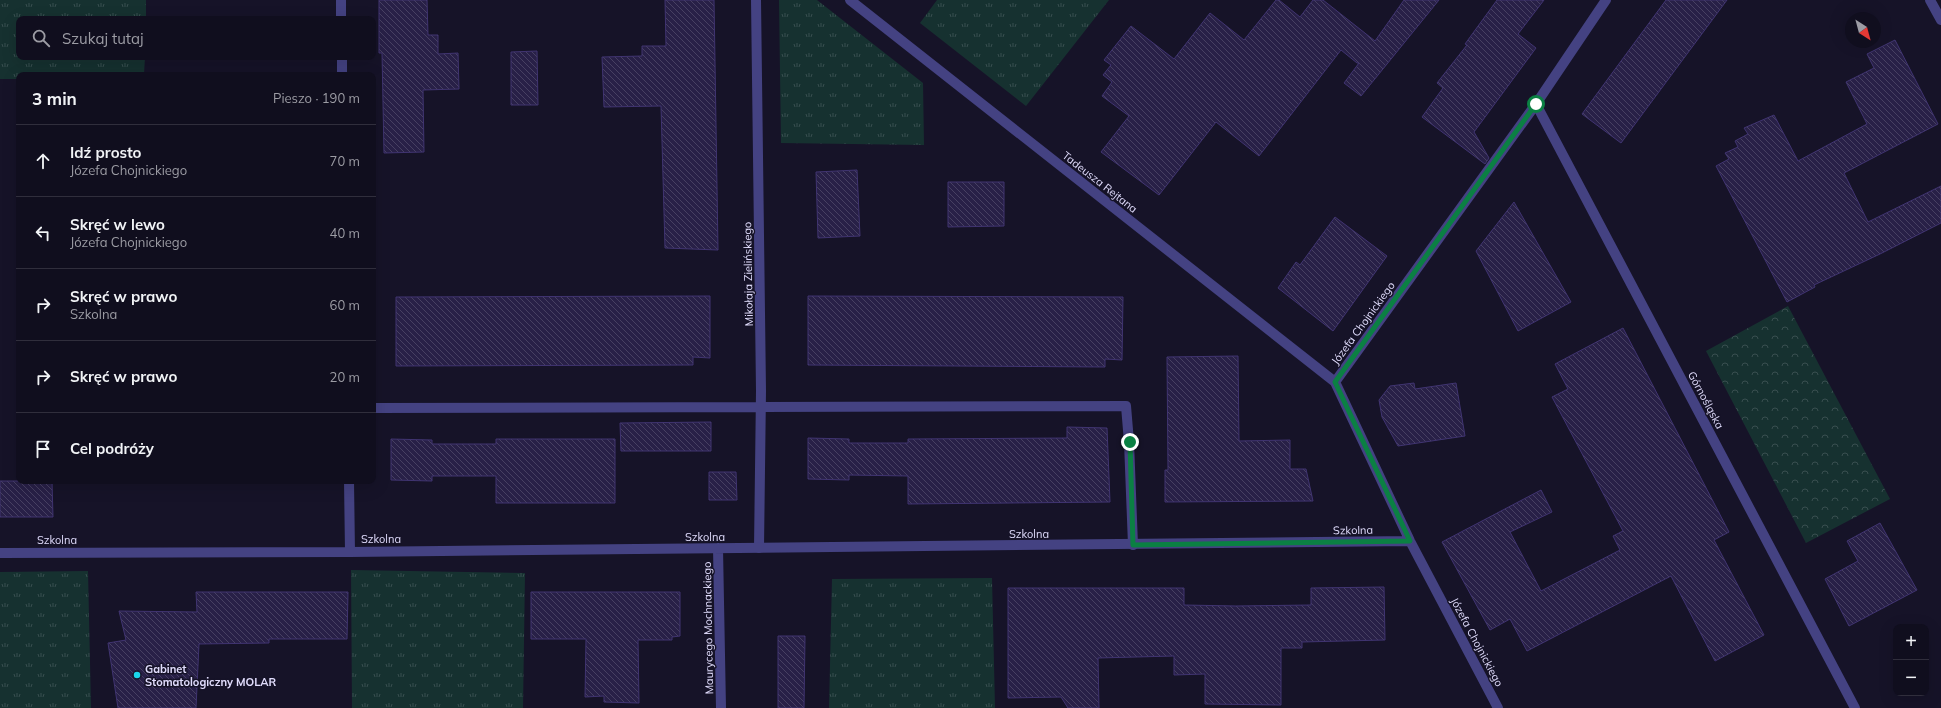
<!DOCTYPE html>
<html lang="pl">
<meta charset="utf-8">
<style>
:root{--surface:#100e1e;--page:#1e1c2b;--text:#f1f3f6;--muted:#9c9ca4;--line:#302e3c}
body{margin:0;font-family:Mulish,sans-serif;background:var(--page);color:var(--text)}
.controls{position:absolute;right:12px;bottom:12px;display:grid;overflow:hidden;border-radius:8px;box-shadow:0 4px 16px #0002}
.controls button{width:36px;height:36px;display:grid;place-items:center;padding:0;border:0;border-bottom:1px solid var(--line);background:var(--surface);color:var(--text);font:20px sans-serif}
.compass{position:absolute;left:1845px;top:12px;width:36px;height:36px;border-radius:50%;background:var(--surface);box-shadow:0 4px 16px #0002;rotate:144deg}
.stop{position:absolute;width:12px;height:12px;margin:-9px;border:3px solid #0b8043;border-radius:50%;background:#fff}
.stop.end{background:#0b8043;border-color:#fff;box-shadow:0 1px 4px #0008}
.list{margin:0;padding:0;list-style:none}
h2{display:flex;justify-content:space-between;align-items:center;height:52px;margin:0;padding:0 16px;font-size:17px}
h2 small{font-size:13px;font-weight:400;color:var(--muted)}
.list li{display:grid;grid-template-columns:26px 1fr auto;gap:12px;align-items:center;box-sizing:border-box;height:72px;padding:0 16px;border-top:1px solid var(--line)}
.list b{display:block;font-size:15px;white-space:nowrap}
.list p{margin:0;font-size:13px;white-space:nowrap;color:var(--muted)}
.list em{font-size:13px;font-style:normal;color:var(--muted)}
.icon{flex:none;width:22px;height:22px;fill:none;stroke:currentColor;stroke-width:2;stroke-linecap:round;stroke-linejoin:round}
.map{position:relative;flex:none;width:1941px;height:708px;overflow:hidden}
.search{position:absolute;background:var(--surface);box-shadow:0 4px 16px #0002;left:16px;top:16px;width:360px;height:44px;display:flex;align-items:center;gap:10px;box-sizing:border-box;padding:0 14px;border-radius:8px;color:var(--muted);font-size:15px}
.panel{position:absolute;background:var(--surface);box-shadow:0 4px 16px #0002;left:16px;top:72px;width:360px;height:412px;border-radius:8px}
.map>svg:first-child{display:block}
.grass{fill:url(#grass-tufts)}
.forest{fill:url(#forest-crowns)}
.building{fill:url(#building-back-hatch);stroke:#403471}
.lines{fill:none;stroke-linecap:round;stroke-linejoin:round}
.service{stroke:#444282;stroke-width:10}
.minor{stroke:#444282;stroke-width:10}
.route{stroke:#0b8043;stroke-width:5}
.poi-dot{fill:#1ad6ea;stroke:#161328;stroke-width:1.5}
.labels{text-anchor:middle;stroke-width:3;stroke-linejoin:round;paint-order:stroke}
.street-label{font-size:11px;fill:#e0dcfc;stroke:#161328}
.poi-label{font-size:11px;font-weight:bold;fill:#e0dcfc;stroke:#161328;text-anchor:start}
</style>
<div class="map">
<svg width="1941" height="708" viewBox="0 0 1941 708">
<defs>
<pattern id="grass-tufts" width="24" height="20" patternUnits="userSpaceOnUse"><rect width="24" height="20" fill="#163130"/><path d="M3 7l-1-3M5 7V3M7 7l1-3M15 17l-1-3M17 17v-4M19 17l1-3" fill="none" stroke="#384e4f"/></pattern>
<pattern id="forest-crowns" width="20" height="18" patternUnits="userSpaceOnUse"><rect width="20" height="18" fill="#163130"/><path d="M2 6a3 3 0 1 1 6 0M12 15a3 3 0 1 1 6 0" fill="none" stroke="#384e4f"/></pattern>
<pattern id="building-back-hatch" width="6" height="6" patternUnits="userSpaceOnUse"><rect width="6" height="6" fill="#282047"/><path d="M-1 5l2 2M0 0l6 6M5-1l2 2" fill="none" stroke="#474062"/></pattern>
</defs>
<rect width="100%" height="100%" fill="#161328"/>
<path class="grass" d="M0,0H146V19H19V57H145L144,74L19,75V79H0Z
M779,0H817L923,83L924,145L781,143Z
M937,0H1109L1026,106L920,23Z
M351,570L525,573L523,708H352Z
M88,571L91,708H0V572Z
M992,578L995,708H829L832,579Z"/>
<path class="forest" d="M1788,306L1890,499L1806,543L1706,351Z"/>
<path class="building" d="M379,0H427L428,35H438V54L458,53L459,89L423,90L424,152L384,153L382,53H379Z
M665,0H714L718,250L665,248L661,106L604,107L602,57L642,56V46H666Z
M1276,0H1279L1300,17L1313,0H1323L1375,41L1404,0H1439L1361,96L1344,83L1359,63H1357L1341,50L1259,156L1216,122L1159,195L1101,152L1129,116L1102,96L1112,82L1103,75L1111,65L1104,60L1131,26L1174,59L1210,13L1244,40Z
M1497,0H1544L1518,34L1536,48L1474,132L1489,158L1485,164L1422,117L1443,88L1437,83L1467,45L1465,44Z
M1666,0H1727L1621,143L1582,114Z
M1895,40L1938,124L1844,173L1868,222L1941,186V223L1880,254L1814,285L1815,287L1787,302L1716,166L1729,159L1725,153L1738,147L1735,141L1748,134L1744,128L1774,115L1798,161L1867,124L1846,82L1874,68L1867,54Z
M537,51L538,105H511V52Z
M857,170L860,236L818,238L816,172Z
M948,182H1004V226L948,227Z
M1514,202L1571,302L1518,331L1476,251Z
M1335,217L1387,256L1333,331L1278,288L1296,262L1300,265Z
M710,296V358L693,357V365L396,366V297Z
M808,296L1123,297L1122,360L1105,359V367L808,365Z
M1623,328L1729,532L1714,540L1764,635L1715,661L1671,576L1527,651L1510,619L1490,630L1442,542L1541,490L1552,512L1510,532L1541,591L1620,550L1613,536L1623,531L1552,397L1568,389L1555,364Z
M1238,356L1239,441L1290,440V469H1306L1313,501L1165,502V470H1168L1167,357Z
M1414,383L1415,389L1456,383L1465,436L1398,446L1382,417L1379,400L1390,386Z
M711,422V451H621L620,423Z
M1067,427L1107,428L1110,502L908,504V476L849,475V480L808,479V438L849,439V443H908V439L1067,438Z
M391,439L432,440V444H496V439H615V503H496V476H432V481L391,480Z
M709,472H736L737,500H709Z
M0,481H52L53,517H0Z
M1880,523L1917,590L1849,626L1825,579L1858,561L1847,541Z
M1384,587L1385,640L1302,642V648H1281V705L1205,704V674L1174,675V656L1098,658L1099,708H1068L1061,697L1008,698V588H1184V605L1236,606L1311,605V588Z
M196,592H348L347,639H269V643L199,644L196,708H118L108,643L126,640L119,611L197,612Z
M531,592H680V636L672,637V640H638L639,703L604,702V696L585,697L586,639H531Z
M778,636H805L804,708H778Z"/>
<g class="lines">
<path class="service" d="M756,0L761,391L759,548
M373,408L1126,406L1129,442L1133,545"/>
<path class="minor" d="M341,0V19
M850,0L1335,382
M1930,0L1941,20
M342,57V75
M1536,104L1855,708
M349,481L350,552
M718,548L721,708
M0,553L350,552L1410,541
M1498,708L1410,541L1335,382L1536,104L1606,0"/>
</g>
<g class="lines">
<path class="route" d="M1130,442L1133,545L1410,541L1335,382L1536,104"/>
</g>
<circle class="poi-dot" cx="137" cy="675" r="4"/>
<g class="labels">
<g class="street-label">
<text transform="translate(1100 182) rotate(38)" y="4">Tadeusza Rejtana</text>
<text transform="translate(748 274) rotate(-91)" y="4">Mikołaja Zielińskiego</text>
<text transform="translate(1363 323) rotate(-54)" y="4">Józefa Chojnickiego</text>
<text transform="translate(1706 400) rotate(62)" y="4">Górnośląska</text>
<text transform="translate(1353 530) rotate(-1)" y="4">Szkolna</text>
<text x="1029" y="538">Szkolna</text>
<text x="705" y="541">Szkolna</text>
<text x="381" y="543">Szkolna</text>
<text x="57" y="544">Szkolna</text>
<text transform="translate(708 628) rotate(-91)" y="4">Maurycego Mochnackiego</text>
<text transform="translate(1477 642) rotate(62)" y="4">Józefa Chojnickiego</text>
</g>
<g class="poi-label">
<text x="145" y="673">Gabinet<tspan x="145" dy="13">Stomatologiczny MOLAR</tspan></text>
</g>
</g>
</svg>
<div class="controls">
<button>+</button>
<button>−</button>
</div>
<svg class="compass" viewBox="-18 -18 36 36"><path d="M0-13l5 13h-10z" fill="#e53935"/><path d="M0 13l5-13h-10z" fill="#9c9ca4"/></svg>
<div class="stop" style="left:1536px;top:104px"></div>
<div class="stop end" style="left:1130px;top:442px"></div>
<div class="search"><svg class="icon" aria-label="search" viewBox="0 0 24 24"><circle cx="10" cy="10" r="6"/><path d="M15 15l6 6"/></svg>Szukaj tutaj</div>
<section class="panel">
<h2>3 min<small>Pieszo · 190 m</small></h2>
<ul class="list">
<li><svg class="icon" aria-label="ahead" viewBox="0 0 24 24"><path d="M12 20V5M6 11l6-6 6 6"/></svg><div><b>Idź prosto</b><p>Józefa Chojnickiego</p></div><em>70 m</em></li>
<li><svg class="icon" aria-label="left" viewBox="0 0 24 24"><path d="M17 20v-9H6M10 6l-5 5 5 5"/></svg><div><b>Skręć w lewo</b><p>Józefa Chojnickiego</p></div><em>40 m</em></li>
<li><svg class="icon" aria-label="right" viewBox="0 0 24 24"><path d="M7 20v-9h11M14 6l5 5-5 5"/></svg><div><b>Skręć w prawo</b><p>Szkolna</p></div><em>60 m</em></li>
<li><svg class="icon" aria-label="right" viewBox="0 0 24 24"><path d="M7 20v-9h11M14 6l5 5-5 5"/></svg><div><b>Skręć w prawo</b></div><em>20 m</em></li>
<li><svg class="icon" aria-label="arrive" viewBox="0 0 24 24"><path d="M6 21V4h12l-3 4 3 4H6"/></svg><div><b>Cel podróży</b></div></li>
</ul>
</section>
</div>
